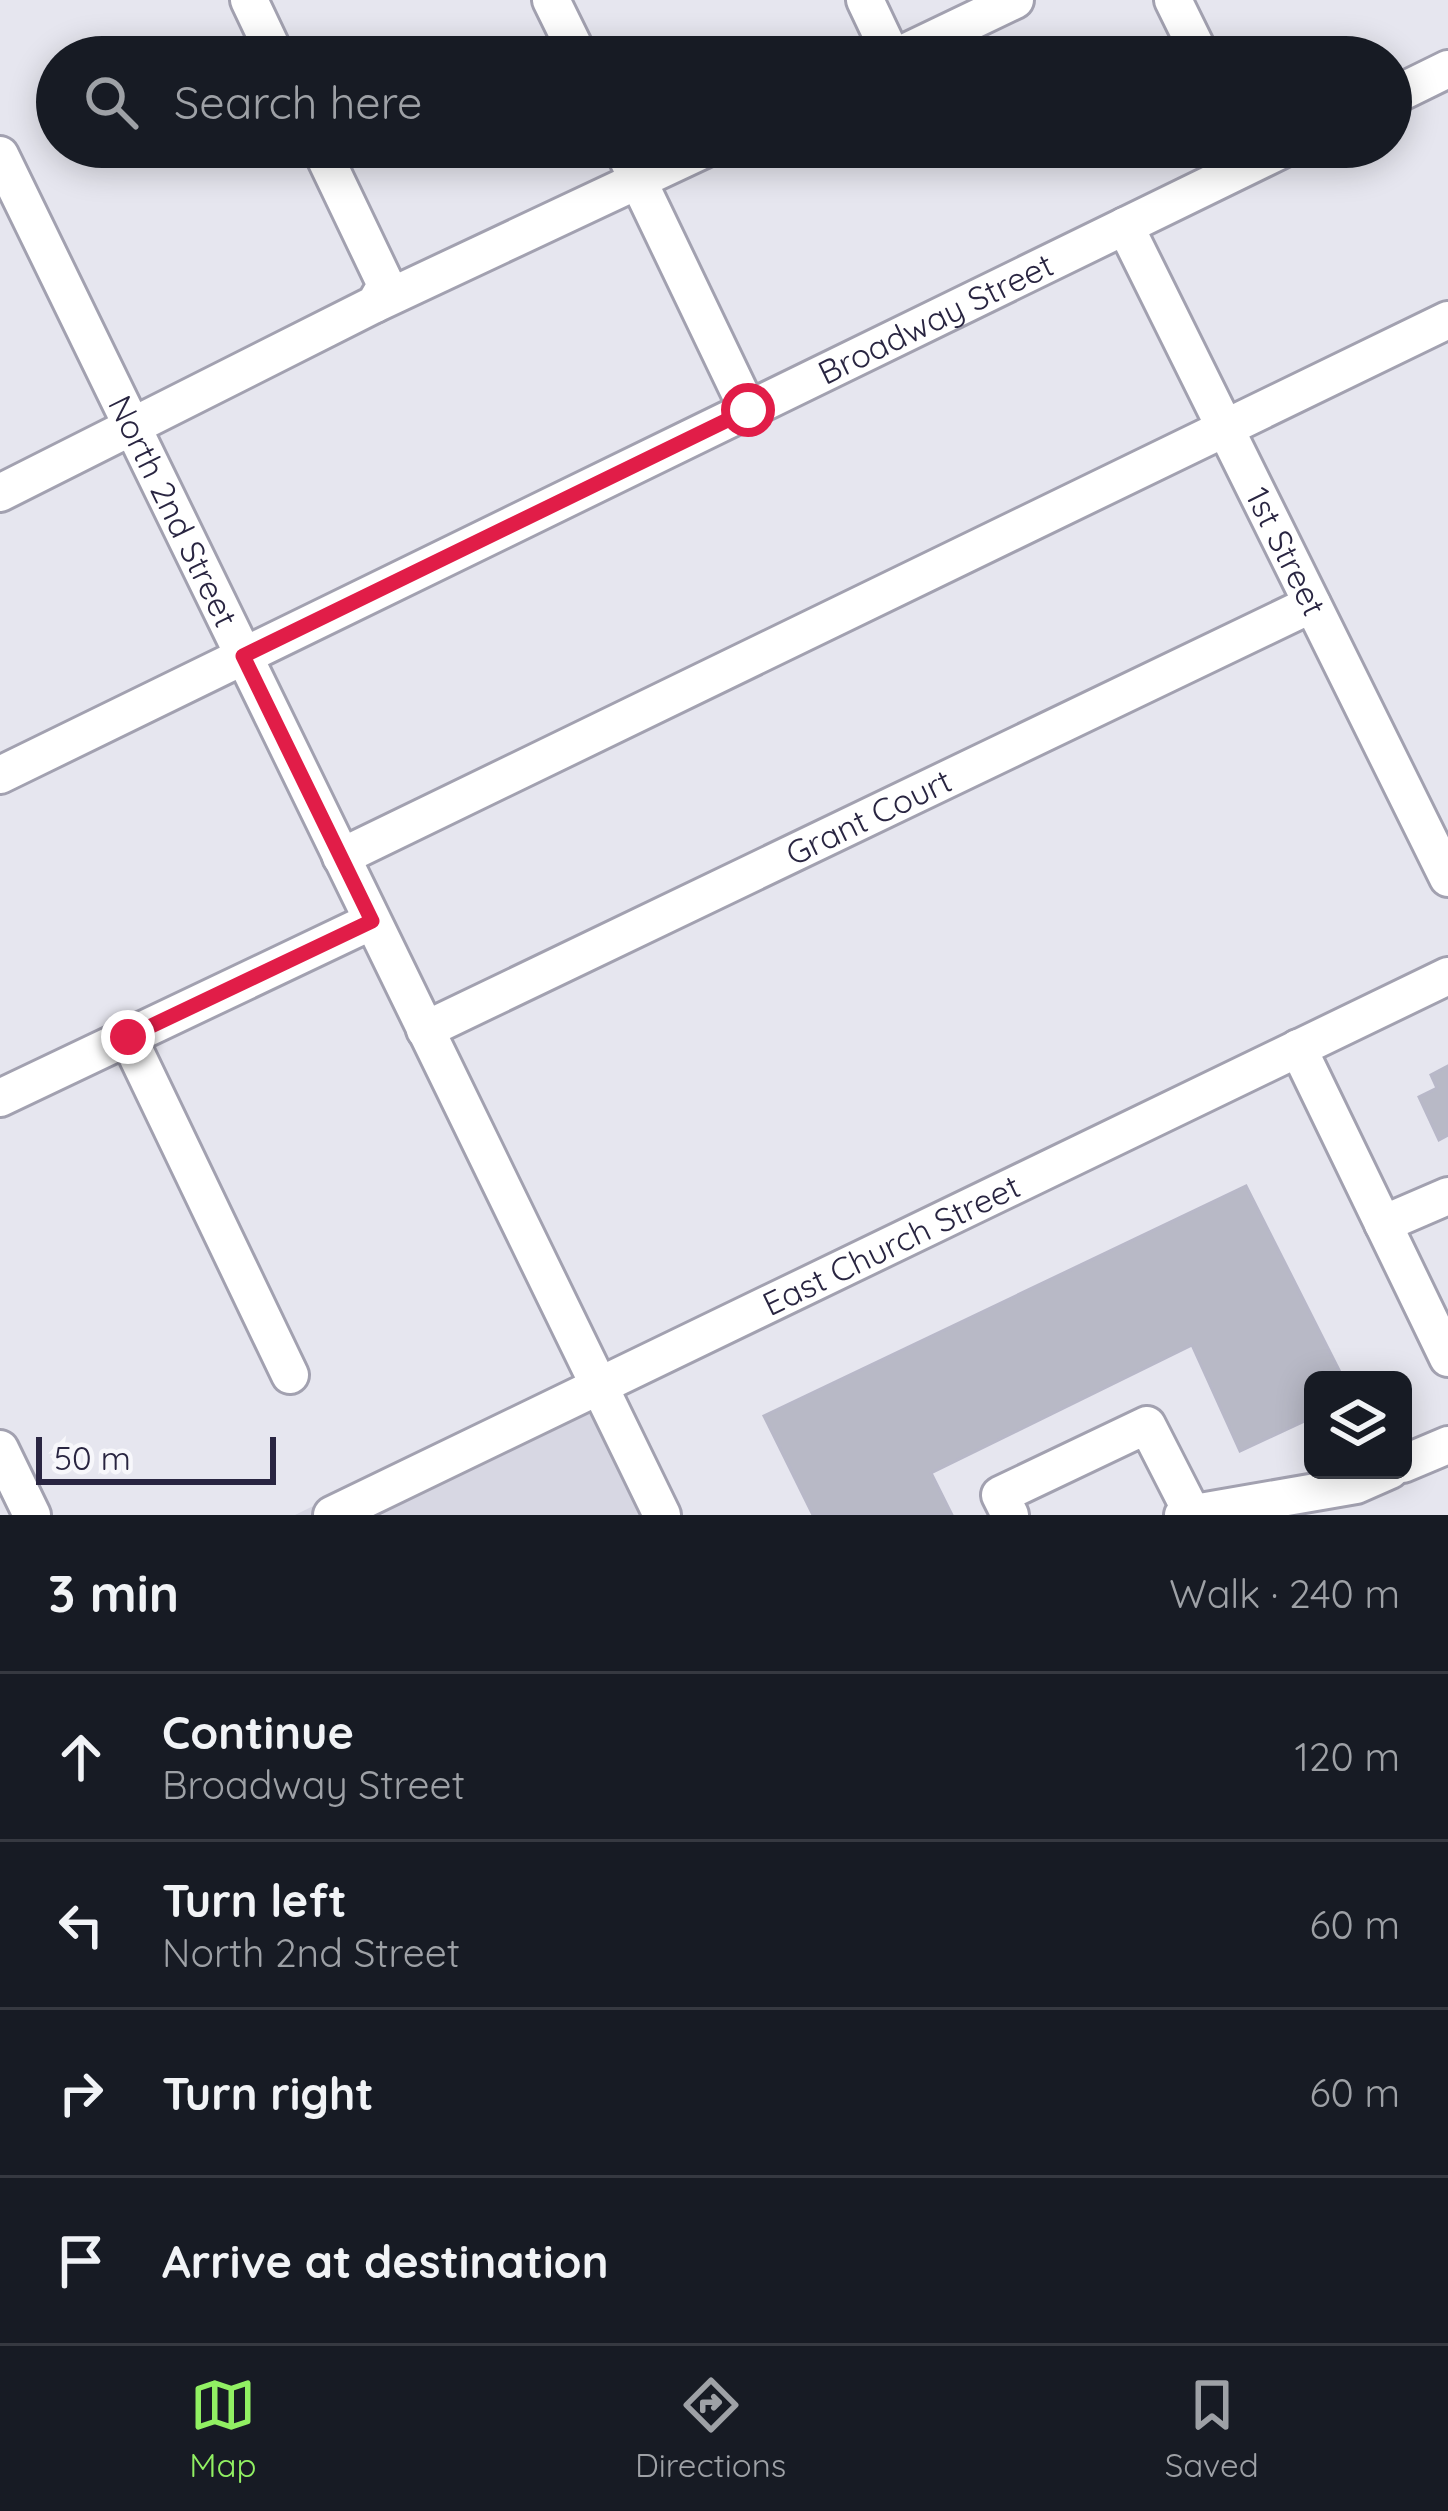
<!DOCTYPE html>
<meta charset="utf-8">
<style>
:root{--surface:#171b24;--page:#20242c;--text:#f1f3f6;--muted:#9ea1a6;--line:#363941;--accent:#91f063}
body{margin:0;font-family:Quicksand,sans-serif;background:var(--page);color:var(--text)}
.controls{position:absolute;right:36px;bottom:36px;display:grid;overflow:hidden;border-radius:18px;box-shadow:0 6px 30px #0003}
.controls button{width:108px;height:108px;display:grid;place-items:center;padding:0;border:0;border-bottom:3px solid var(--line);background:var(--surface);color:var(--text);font:60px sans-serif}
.scale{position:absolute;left:36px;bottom:30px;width:240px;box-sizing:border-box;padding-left:12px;border:6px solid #292541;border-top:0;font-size:33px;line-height:42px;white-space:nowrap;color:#292541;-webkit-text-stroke:9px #f7f7fb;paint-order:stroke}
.stop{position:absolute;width:36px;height:36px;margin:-27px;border:9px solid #e11d48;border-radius:50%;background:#fff}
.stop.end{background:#e11d48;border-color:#fff;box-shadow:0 3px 12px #0008}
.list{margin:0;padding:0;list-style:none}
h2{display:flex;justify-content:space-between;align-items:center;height:156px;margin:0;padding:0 48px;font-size:51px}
h2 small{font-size:39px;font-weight:400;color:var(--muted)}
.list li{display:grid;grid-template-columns:78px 1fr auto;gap:36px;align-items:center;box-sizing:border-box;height:168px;padding:0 48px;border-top:3px solid var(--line)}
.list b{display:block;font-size:45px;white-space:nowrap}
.list p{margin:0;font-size:39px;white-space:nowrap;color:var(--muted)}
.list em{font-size:39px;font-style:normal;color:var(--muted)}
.icon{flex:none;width:66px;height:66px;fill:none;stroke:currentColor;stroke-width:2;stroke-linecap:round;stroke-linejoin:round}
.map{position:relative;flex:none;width:1448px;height:1515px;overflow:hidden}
.search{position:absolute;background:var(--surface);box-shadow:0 6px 30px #0003;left:36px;right:36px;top:36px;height:132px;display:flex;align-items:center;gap:30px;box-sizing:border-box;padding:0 42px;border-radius:66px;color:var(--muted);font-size:45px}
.sheet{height:828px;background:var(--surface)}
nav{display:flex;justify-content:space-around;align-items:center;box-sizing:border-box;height:168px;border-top:3px solid var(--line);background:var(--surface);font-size:33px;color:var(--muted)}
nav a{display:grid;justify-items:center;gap:6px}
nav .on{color:var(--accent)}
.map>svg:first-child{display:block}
.built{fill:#d7d7e3}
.building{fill:#b8b9c6;stroke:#b8b8c8;stroke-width:3}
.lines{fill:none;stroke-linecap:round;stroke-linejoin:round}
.minor-casing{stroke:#a2a1b0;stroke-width:42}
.minor{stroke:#fff;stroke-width:36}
.route{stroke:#e11d48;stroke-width:15}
.labels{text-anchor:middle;stroke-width:9;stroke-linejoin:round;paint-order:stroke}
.street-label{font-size:33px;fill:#292541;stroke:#f7f7fb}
</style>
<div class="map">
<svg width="1448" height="1515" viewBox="0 0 1448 1515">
<rect width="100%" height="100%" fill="#e6e6ef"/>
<path class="built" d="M575,1377L646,1515H295Z"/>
<path class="building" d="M1448,1066V1135L1439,1140L1419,1097L1437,1088L1431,1075Z
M1246,1186L1344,1380H1313V1417L1240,1451L1192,1345L931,1473L952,1515H813L764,1416Z"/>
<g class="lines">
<defs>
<g id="minor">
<path d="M249,0L276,57"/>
<path d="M551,0L579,57"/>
<path d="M865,0L892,57"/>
<path d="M1173,0L1201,57"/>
<path d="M896,57L1015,0"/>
<path d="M1391,97L1448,69"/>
<path d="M622,147L748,410"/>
<path id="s1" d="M0,155L662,1515"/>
<path id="s2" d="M1125,226L1448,878"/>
<path d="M375,304L709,147"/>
<path d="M0,493L375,304L386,285L320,147"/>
<path id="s3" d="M0,775L1287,147"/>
<path d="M341,857L1448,320"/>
<path id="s4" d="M425,1030L1312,604"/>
<path d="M128,1037L290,1375"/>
<path d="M1298,1048L1448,1358"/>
<path d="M0,1098L372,921"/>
<path d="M1383,1224L1448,1196"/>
<path d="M0,1449L32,1515"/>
<path d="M1403,1464L1448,1445"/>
<path id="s5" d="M332,1515L1448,976"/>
<path d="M1010,1515L1000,1495L1147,1425L1191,1511"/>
<path d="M1183,1515L1356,1485L1390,1470"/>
</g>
</defs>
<use href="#minor" class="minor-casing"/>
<use href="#minor" class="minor"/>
</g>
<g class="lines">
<path class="route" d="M128,1037L372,921L243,656L748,410"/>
</g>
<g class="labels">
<g class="street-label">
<text dy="12" stroke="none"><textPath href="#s3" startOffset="1041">Broadway Street</textPath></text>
<text dy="12" stroke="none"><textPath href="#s1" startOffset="396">North 2nd Street</textPath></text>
<text dy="12" stroke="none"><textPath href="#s2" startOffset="363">1st Street</textPath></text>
<text dy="12" stroke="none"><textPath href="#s4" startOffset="492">Grant Court</textPath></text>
<text dy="12" stroke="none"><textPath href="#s5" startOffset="621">East Church Street</textPath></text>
</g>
</g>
</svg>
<div class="controls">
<button><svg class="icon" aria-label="layers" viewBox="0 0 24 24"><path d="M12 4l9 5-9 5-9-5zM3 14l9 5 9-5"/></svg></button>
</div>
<div class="scale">50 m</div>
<div class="stop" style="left:748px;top:410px"></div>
<div class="stop end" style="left:128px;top:1037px"></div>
<div class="search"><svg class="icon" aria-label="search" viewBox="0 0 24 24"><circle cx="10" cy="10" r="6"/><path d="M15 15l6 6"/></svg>Search here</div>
</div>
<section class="sheet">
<h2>3 min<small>Walk · 240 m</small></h2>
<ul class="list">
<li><svg class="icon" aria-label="ahead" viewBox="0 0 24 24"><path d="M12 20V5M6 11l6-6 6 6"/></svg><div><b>Continue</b><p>Broadway Street</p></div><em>120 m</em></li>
<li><svg class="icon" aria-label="left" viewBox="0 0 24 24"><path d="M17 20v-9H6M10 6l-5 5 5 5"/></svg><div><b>Turn left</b><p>North 2nd Street</p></div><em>60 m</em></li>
<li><svg class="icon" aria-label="right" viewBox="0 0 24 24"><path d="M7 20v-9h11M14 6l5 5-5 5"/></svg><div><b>Turn right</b></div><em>60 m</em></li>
<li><svg class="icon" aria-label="arrive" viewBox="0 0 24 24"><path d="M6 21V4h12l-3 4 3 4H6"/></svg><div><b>Arrive at destination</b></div></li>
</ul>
</section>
<nav>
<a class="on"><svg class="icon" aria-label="map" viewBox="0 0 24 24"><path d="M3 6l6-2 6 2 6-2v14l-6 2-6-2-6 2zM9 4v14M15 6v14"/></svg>Map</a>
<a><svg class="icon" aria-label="directions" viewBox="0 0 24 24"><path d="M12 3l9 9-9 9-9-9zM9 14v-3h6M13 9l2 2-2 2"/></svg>Directions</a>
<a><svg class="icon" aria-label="saved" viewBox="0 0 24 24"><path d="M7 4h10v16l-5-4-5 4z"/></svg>Saved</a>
</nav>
